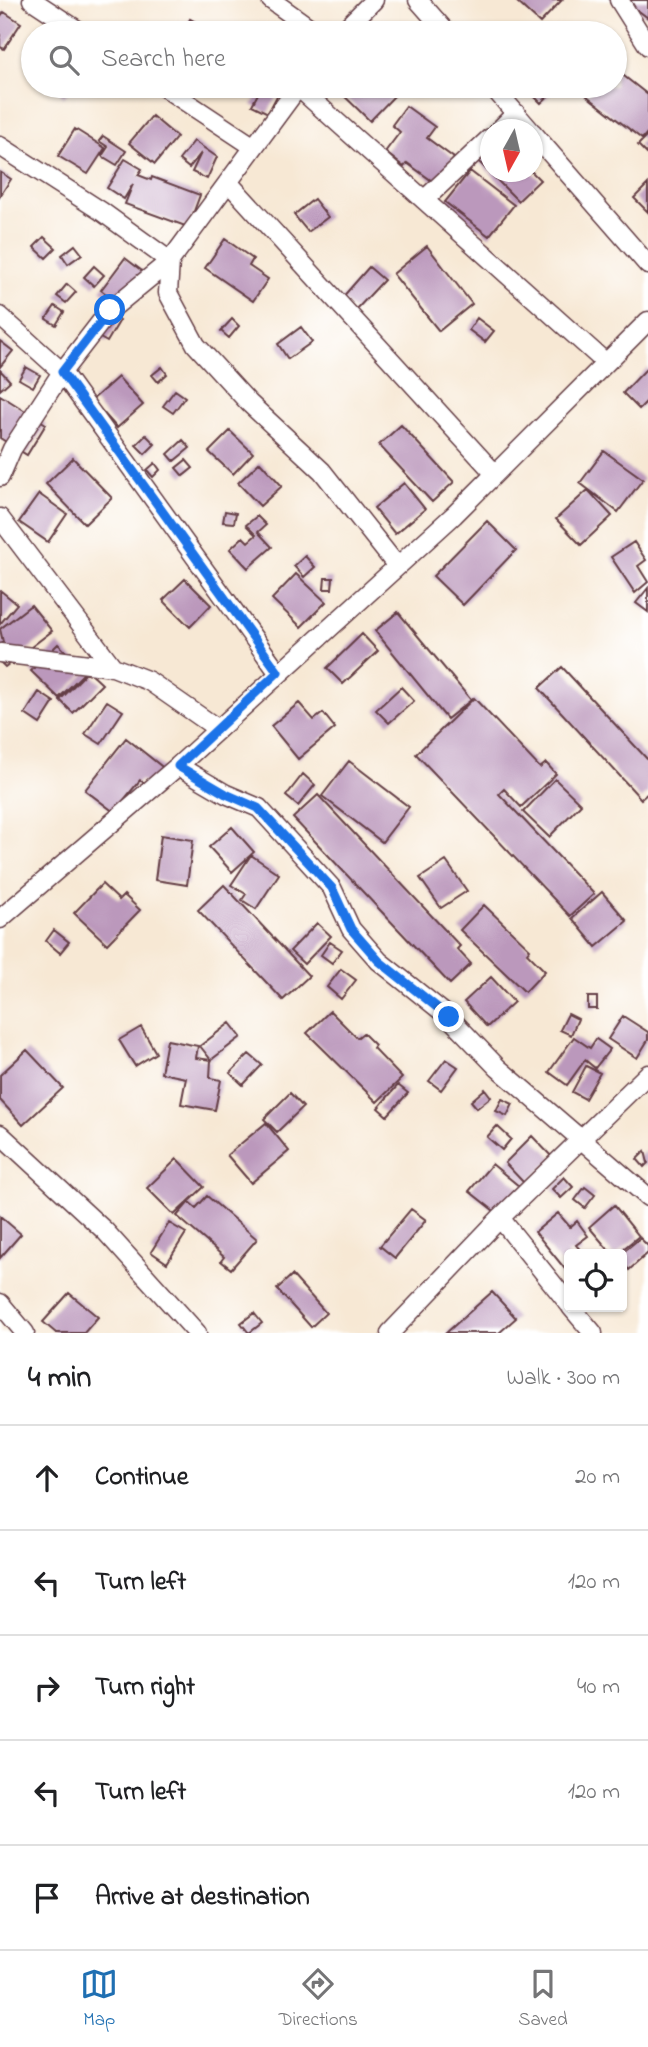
<!DOCTYPE html>
<meta charset="utf-8">
<style>
:root{--surface:#fff;--page:#f2f2f2;--text:#202124;--muted:#757577;--line:#e0e0e0;--accent:#1f6fb2}
body{margin:0;font-family:"Indie Flower",sans-serif;background:var(--page);color:var(--text)}
.controls{position:absolute;right:21px;bottom:21px;display:grid;overflow:hidden;border-radius:7px;box-shadow:0 2px 5px #0004}
.controls button{width:63px;height:63px;display:grid;place-items:center;padding:0;border:0;border-bottom:2px solid var(--line);background:var(--surface);color:var(--text);font:35px sans-serif}
.compass{position:absolute;left:480px;top:119px;width:63px;height:63px;border-radius:50%;background:var(--surface);box-shadow:0 2px 5px #0004;rotate:188deg}
.stop{position:absolute;width:21px;height:21px;margin:-16px;border:5px solid #1a73e8;border-radius:50%;background:#fff}
.stop.end{background:#1a73e8;border-color:#fff;box-shadow:0 2px 7px #0008}
.list{margin:0;padding:0;list-style:none}
h2{display:flex;justify-content:space-between;align-items:center;height:91px;margin:0;padding:0 28px;font-size:30px}
h2 small{font-size:23px;font-weight:400;color:var(--muted)}
.list li{display:grid;grid-template-columns:46px 1fr auto;gap:21px;align-items:center;box-sizing:border-box;height:105px;padding:0 28px;border-top:2px solid var(--line)}
.list b{display:block;font-size:26px;white-space:nowrap}
.list em{font-size:23px;font-style:normal;color:var(--muted)}
.icon{flex:none;width:38px;height:38px;fill:none;stroke:currentColor;stroke-width:2;stroke-linecap:round;stroke-linejoin:round}
.map{position:relative;flex:none;width:648px;height:1333px;overflow:hidden}
.search{position:absolute;background:var(--surface);box-shadow:0 2px 5px #0004;left:21px;right:21px;top:21px;height:77px;display:flex;align-items:center;gap:18px;box-sizing:border-box;padding:0 24px;border-radius:38px;color:var(--muted);font-size:26px}
.sheet{height:616px;background:var(--surface)}
nav{display:flex;justify-content:space-around;align-items:center;box-sizing:border-box;height:98px;border-top:2px solid var(--line);background:var(--surface);font-size:19px;color:var(--muted)}
nav a{display:grid;justify-items:center;gap:4px}
nav .on{color:var(--accent)}
.map>svg:first-child{display:block}
.building{fill:#bb98bc}
.lines{fill:none;stroke-linecap:round;stroke-linejoin:round}
.street-casing{stroke:#643d44;stroke-width:21}
.street{stroke:#fff;stroke-width:18}
.route{stroke:#1a73e8;stroke-width:9}
</style>
<div class="map">
<svg width="648" height="1333" viewBox="0 0 648 1333">
<rect width="100%" height="100%" fill="#fff"/>
<filter id="ink" filterUnits="userSpaceOnUse"><feTurbulence type="fractalNoise" baseFrequency=".0143" numOctaves="2"/><feDisplacementMap in="SourceGraphic" scale="14" xChannelSelector="R" yChannelSelector="G"/><feConvolveMatrix kernelMatrix="1 2 1 2 8 2 1 2 1" color-interpolation-filters="sRGB"/></filter>
<filter id="wash" filterUnits="userSpaceOnUse"><feTurbulence type="fractalNoise" baseFrequency=".00686" numOctaves="4" result="noise"/><feDisplacementMap in="SourceGraphic" scale="28" xChannelSelector="R" yChannelSelector="G"/><feGaussianBlur stdDeviation="1.57" result="paint"/><feColorMatrix in="noise" values="0 0 0 0 0 0 0 0 0 0 0 0 0 0 0 0 0 1.4 0 .05"/><feComposite in="paint" operator="in"/></filter>
<g filter="url(#wash)">
<rect width="100%" height="100%" fill="#f7e8d4"/>
<g id="blocks">
<path class="building" d="M515,0H562L540,23Z
M628,0H648V18L627,2Z
M4,12L21,23L4,49L0,47V17Z
M190,19L210,30L209,33H183Z
M615,69L648,95V132L642,139L587,96L595,86H615Z
M52,86H73L64,97Z
M262,86L279,92L268,113L252,105Z
M334,86H388L396,94L370,121Z
M533,86H559L541,103L528,90Z
M406,106L435,127L427,138L454,158L435,183L407,163L404,167L385,152L400,132L392,125Z
M152,116L177,137L155,164L129,143Z
M75,129L105,148L88,174L58,156Z
M648,135V155L638,145Z
M103,136L126,151L117,165L102,156L108,147L99,141Z
M194,141L217,157L207,179L192,172L201,153L189,168L179,160Z
M490,151V172H532L540,180L518,201L479,162Z
M125,159L142,169L138,175L151,180L152,177L200,195L188,227L125,204L133,184L124,199L107,188Z
M470,171L514,205L489,236L445,202Z
M0,172L11,179L0,196Z
M648,184V212L634,198Z
M314,199L328,217L308,232L294,215Z
M44,237L56,248L46,258L34,247Z
M225,239L253,259L249,266L268,279L253,301L205,268Z
M75,245L82,254L68,264L62,255Z
M427,246L472,304L439,331L393,274Z
M125,258L146,274L122,306L101,290Z
M94,266L104,275L94,286L84,277Z
M369,267L384,280L355,311L341,299Z
M67,284L76,292L66,303L57,296Z
M55,306L64,312L56,325L46,319Z
M101,309L120,320L107,342L88,331Z
M477,318L494,331L485,342L469,330Z
M232,319L239,326L229,338L221,331Z
M301,327L312,342L288,359L278,344Z
M0,341L13,351L0,367Z
M26,367L40,375L33,387L19,379Z
M162,367L167,374L158,382L152,375Z
M648,367V400L639,409L623,393Z
M0,370L10,381L0,390Z
M118,377L143,405L117,428L92,400Z
M175,390L185,397L173,413L163,406Z
M0,395L46,424L27,455L0,438Z
M401,425L454,482L432,502L379,445Z
M230,431L253,453L233,474L209,452Z
M146,435L155,444L145,454L136,445Z
M183,440L190,448L174,461L168,454Z
M604,451L643,479L618,512L580,483Z
M73,458L112,498L85,524L46,484Z
M186,460L193,468L183,476L176,468Z
M260,462L282,486L260,506L238,483Z
M155,463L160,470L153,477L147,470Z
M404,483L425,509L395,534L374,508Z
M588,490L612,516L581,545L556,519Z
M39,494L67,514L48,542L19,522Z
M225,511L236,513L234,523L223,522Z
M257,516L266,525L258,532L272,547L248,568L230,549L243,537L248,542L256,535L246,525Z
M487,521L516,550L463,605L433,576Z
M634,542L646,560L638,566L648,582L635,593L611,557Z
M305,556L315,567L304,577L294,566Z
M296,574L326,602L301,627L272,599Z
M325,578H333L332,589H324Z
M185,579L211,605L190,627L163,600Z
M648,588V612L636,603Z
M1,591L17,604L0,624V592Z
M31,605L52,631L5,667L0,662V644L3,642L0,629Z
M398,612L471,700L447,719L375,631Z
M362,634L378,651L343,684L327,668Z
M58,644L86,671L59,698L31,671Z
M562,667L648,760V793L641,799L539,688Z
M88,671L102,684L73,713L60,700Z
M401,687L414,701L389,723L376,710Z
M39,692L54,702L40,724L25,714Z
M474,698L540,768L546,763L556,774L521,807L504,789L499,794L594,894L570,916L416,754Z
M107,701L123,711L101,744L85,734Z
M299,703L314,720L323,713L335,728L298,759L271,726Z
M126,738L166,770L151,788L140,780L114,812L85,790Z
M349,761L409,807L382,842L322,796Z
M303,774L315,785L298,806L286,796Z
M555,779L581,804L549,837L523,812Z
M318,795L460,946L457,949L471,964L450,984L293,818Z
M232,827L254,852L232,872L209,847Z
M161,835L193,840L187,885L155,880Z
M251,855L279,874L256,909L242,900L246,894L231,885Z
M446,861L467,891L441,908L420,878Z
M102,884L119,900L124,895L140,910L107,944L74,913Z
M224,885L309,976L283,1000L198,910Z
M602,892L627,921L596,947L572,918Z
M484,905L530,949L527,953L545,971L525,992L460,930Z
M317,923L331,936L304,964L290,951Z
M54,930L69,942L60,953L46,941Z
M330,942L342,950L332,963L321,955Z
M341,969L356,980L341,999L327,987Z
M491,977L514,1002L487,1027L464,1002Z
M588,997H597V1009H588Z
M330,1011L357,1038L363,1033L375,1045L373,1048L402,1078L377,1102L307,1033Z
M568,1014L578,1019L571,1035L560,1030Z
M623,1016L648,1032V1040L637,1058L608,1039Z
M230,1023L241,1037L211,1060L210,1078L221,1080L215,1110L181,1104L186,1078L161,1073L167,1040L198,1046L196,1058L211,1060L200,1046Z
M141,1027L156,1053L135,1066L119,1040Z
M574,1037L590,1048L596,1039L610,1049L595,1068L585,1060L567,1085L549,1072Z
M27,1050L63,1088L23,1125L0,1100V1075Z
M249,1054L262,1065L243,1085L230,1073Z
M446,1059L458,1067L441,1090L429,1081Z
M586,1066L600,1073L585,1099L572,1092Z
M398,1085L408,1093L387,1116L378,1108Z
M485,1089L491,1097L477,1108L471,1101Z
M290,1093L303,1107L277,1132L264,1119Z
M502,1099L513,1104L507,1116L496,1111Z
M266,1123L289,1151L251,1183L227,1155Z
M497,1126L511,1139L502,1150L487,1137Z
M532,1136L553,1158L525,1184L505,1163Z
M645,1151L648,1163L644,1167L637,1159Z
M177,1159L204,1187L174,1215L147,1188Z
M492,1164L520,1187L498,1214L469,1191Z
M564,1177L573,1187L561,1198L552,1189Z
M585,1187L595,1195L585,1208L575,1200Z
M207,1196L257,1239L231,1269L221,1261L224,1257L177,1216L189,1202L196,1208Z
M614,1205L639,1236L617,1254H612L589,1227Z
M411,1209L426,1220L395,1258L380,1246Z
M558,1213L570,1227L577,1221L588,1236L576,1245L582,1252L580,1254L567,1252L569,1274L535,1232Z
M0,1216L21,1234L0,1258Z
M169,1223L186,1233L167,1263L151,1252Z
M640,1238L648,1246V1253L629,1270L622,1261V1253Z
M292,1275L326,1313L311,1327L277,1289Z
M492,1292L516,1318L499,1333H446Z
M69,1293L98,1317L84,1333H56L43,1322Z
M254,1313L262,1323L249,1333L241,1323Z"/>
</g>
</g>
<g filter="url(#ink)">
<use href="#blocks" fill-opacity="0" stroke="#643d44" stroke-width="2"/>
<g class="lines">
<defs>
<path id="street" d="M32,0L82,33
M271,0L317,33
M418,0L447,33
M619,0L648,46
M341,33L374,0
M162,86L254,147
M492,86L530,130
M298,87L606,363
M499,130L516,113
M532,132L648,265
M0,146L101,211L170,261L168,293L196,345L249,403L322,471L397,566
M228,182L495,474
M424,200L490,138
M0,316L62,372L278,672
M0,477L12,449L62,372L110,310L170,261L299,86
M0,518L113,667
M0,653L113,667L149,681L218,729
M178,766L226,794L259,808L332,888L351,929L379,961L449,1017L498,1068L648,1197
M0,919L178,766L454,515L648,321
M0,1134L105,1231L197,1333
M500,1218L569,1304
M0,1303L25,1333
M571,1307L593,1333
M390,1333L500,1218L648,1074"/>
</defs>
<use href="#street" class="street-casing"/>
<use href="#street" class="street"/>
</g>
</g>
<g class="lines" filter="url(#ink)">
<path class="route" d="M110,310L62,372L278,672L178,766L226,794L258,808L332,888L351,929L379,961L449,1017"/>
</g>
</svg>
<div class="controls">
<button><svg class="icon" aria-label="locate" viewBox="0 0 24 24"><circle cx="12" cy="12" r="6"/><path d="M12 2v4M12 18v4M2 12h4M18 12h4"/></svg></button>
</div>
<svg class="compass" viewBox="-18 -18 36 36"><path d="M0-13l5 13h-10z" fill="#e53935"/><path d="M0 13l5-13h-10z" fill="#757577"/></svg>
<div class="stop" style="left:110px;top:310px"></div>
<div class="stop end" style="left:449px;top:1017px"></div>
<div class="search"><svg class="icon" aria-label="search" viewBox="0 0 24 24"><circle cx="10" cy="10" r="6"/><path d="M15 15l6 6"/></svg>Search here</div>
</div>
<section class="sheet">
<h2>4 min<small>Walk · 300 m</small></h2>
<ul class="list">
<li><svg class="icon" aria-label="ahead" viewBox="0 0 24 24"><path d="M12 20V5M6 11l6-6 6 6"/></svg><div><b>Continue</b></div><em>20 m</em></li>
<li><svg class="icon" aria-label="left" viewBox="0 0 24 24"><path d="M17 20v-9H6M10 6l-5 5 5 5"/></svg><div><b>Turn left</b></div><em>120 m</em></li>
<li><svg class="icon" aria-label="right" viewBox="0 0 24 24"><path d="M7 20v-9h11M14 6l5 5-5 5"/></svg><div><b>Turn right</b></div><em>40 m</em></li>
<li><svg class="icon" aria-label="left" viewBox="0 0 24 24"><path d="M17 20v-9H6M10 6l-5 5 5 5"/></svg><div><b>Turn left</b></div><em>120 m</em></li>
<li><svg class="icon" aria-label="arrive" viewBox="0 0 24 24"><path d="M6 21V4h12l-3 4 3 4H6"/></svg><div><b>Arrive at destination</b></div></li>
</ul>
</section>
<nav>
<a class="on"><svg class="icon" aria-label="map" viewBox="0 0 24 24"><path d="M3 6l6-2 6 2 6-2v14l-6 2-6-2-6 2zM9 4v14M15 6v14"/></svg>Map</a>
<a><svg class="icon" aria-label="directions" viewBox="0 0 24 24"><path d="M12 3l9 9-9 9-9-9zM9 14v-3h6M13 9l2 2-2 2"/></svg>Directions</a>
<a><svg class="icon" aria-label="saved" viewBox="0 0 24 24"><path d="M7 4h10v16l-5-4-5 4z"/></svg>Saved</a>
</nav>
